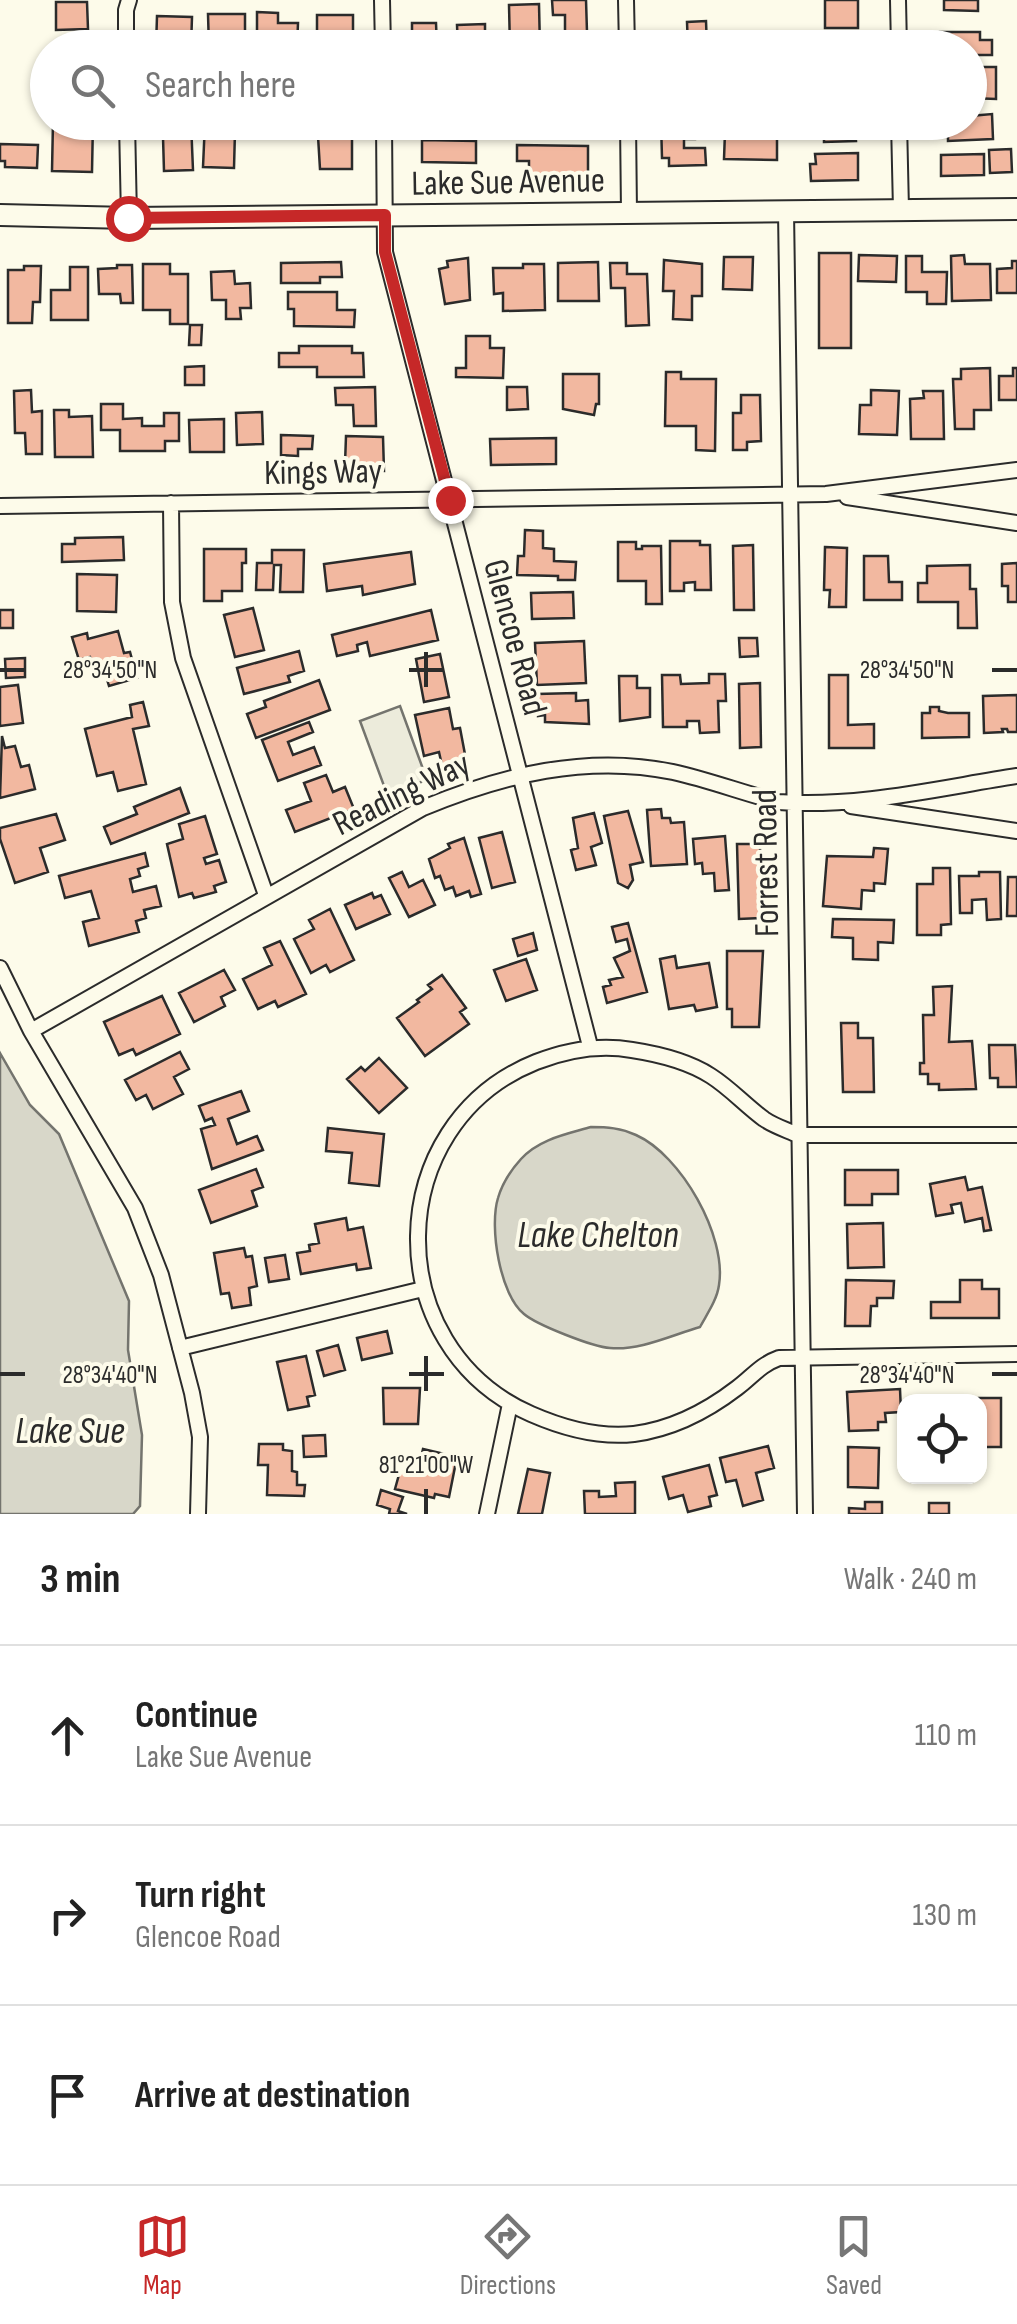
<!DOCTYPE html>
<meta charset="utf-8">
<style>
:root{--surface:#fff;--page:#f2f2f2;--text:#222;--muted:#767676;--line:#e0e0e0;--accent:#c62828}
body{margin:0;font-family:"Sofia Sans Condensed",sans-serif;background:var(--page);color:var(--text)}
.controls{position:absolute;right:30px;bottom:30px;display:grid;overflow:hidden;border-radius:20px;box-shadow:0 2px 8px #0004}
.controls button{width:90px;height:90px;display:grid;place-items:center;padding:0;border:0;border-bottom:2px solid var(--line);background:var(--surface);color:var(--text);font:50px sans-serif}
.stop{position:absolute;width:30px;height:30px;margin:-22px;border:8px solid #c62828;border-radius:50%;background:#fff}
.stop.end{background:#c62828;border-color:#fff;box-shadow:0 2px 10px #0008}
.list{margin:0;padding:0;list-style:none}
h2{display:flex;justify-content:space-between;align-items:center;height:130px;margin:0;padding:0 40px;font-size:42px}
h2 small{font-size:32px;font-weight:400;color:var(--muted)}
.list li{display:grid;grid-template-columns:65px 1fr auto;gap:30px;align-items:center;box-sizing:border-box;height:180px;padding:0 40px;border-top:2px solid var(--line)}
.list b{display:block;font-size:38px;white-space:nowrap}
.list p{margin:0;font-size:32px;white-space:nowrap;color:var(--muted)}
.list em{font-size:32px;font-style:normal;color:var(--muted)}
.icon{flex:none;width:55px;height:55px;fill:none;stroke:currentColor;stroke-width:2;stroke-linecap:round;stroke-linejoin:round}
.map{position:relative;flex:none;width:1017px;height:1514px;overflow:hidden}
.search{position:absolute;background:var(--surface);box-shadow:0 2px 8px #0004;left:30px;right:30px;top:30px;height:110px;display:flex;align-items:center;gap:25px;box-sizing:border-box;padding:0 35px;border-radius:55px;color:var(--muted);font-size:38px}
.sheet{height:670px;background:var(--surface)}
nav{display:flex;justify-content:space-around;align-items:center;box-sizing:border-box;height:140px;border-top:2px solid var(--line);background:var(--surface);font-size:28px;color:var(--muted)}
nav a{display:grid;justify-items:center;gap:5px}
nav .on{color:var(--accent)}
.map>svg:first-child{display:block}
.green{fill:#ecebdb;stroke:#74746e;stroke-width:2.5}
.water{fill:#d8d7c9;stroke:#74746e;stroke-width:2.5}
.building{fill:#f2b8a0;stroke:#2b2b2b;stroke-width:2.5}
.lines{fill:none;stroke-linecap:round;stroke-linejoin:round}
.street-casing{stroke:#2b2b2b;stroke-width:18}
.secondary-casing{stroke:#2b2b2b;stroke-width:24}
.street{stroke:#fdfbea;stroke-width:14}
.secondary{stroke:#fdfbea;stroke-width:20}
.route{stroke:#c62828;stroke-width:12}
.ticks{fill:none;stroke:#2b2b2b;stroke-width:4}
.labels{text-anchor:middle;stroke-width:8;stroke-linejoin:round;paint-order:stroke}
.street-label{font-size:35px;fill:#2b2b2b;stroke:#fdfbea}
.water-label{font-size:38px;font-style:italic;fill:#2b2b2b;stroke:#fdfbea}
.ticks-label{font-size:25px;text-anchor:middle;fill:#2b2b2b;stroke:#fdfbea;stroke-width:8;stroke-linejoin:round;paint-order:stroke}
</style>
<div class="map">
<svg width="1017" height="1514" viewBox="0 0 1017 1514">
<rect width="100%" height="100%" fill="#fdfbea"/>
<path class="green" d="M400,706L427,780L387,794L360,721Z"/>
<path class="water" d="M0,1053L30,1105L59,1134L129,1301L128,1350L142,1435L140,1506L133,1514H0Z
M591,1127C607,1127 621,1128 636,1135C681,1155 727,1236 719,1285C717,1300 707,1314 700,1327C672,1335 639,1351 610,1348C593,1347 537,1325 524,1314C500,1295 489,1227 498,1198C502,1184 511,1170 521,1159C539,1139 567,1134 591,1127Z"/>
<path class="building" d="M552,0H586L587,32L565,33V15H553Z
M825,0H858V28H825Z
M944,0H978V11L944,10Z
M56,2H87L88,29L56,30Z
M539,4L540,48H510L509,5Z
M257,12L278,13V23H298L297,48H257Z
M208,14H245V48H209Z
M317,15H353V48H317Z
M157,16L192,17L191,48H156Z
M706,21L707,48H688L687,22Z
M412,23H436L437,48H404V36H412Z
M485,24V48H458L457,25Z
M940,32H980V40H992V55H970V48H940Z
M587,41V48H551V42Z
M970,67H996V99L970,98Z
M992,114L993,139L948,141V127H939V122H970V116Z
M53,122H93L92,172L52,171Z
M167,122H191L193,170L164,171L163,137H167Z
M205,122H218L217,130L235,131L234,168L203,167Z
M330,122H352V169H320L318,136H330Z
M542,122H584L583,136H542Z
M661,122H695V139H684V148H705L706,165L669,166V158H662Z
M824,122H855L856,141L824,142Z
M725,132L777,133V160L724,159Z
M422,140L476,141V163L422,162Z
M0,144L38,145L37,168L5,167V161H0Z
M517,145L588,146V178L529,177V161H517Z
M1011,149L1012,172L990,173L989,150Z
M858,153V180L811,181L810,164H816L815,154Z
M984,154V175L941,176V155Z
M819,253H851V348H819Z
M859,255L897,256L896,282L858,281Z
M964,255L965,264H990L991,300L952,301L951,256Z
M906,256H922V272H947L946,304H927V292H906Z
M724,257H753L752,290L723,289Z
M468,258L470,300L445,304L439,269L448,267L447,261Z
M664,260L702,264V296H692V320L673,319L674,291H663Z
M1012,261H1017V293H997V269L1012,268Z
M341,262L342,277H320V283H281V263Z
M598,262L599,301H558V263Z
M610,263H627V274H647L649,325L626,326L625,288H611Z
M143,264H170V274H188V324H170V310H143Z
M523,264H544L545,310L503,311V293L494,294L493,268H523Z
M117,265H132L133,303H121L120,294H99L98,269L117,268Z
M24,266H41L40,302H33L32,323H8V270H24Z
M70,267H88V320H51V290H70Z
M234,271L235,284L250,283L251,308H240L241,319H226V300H212L211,272Z
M288,292H337V310H355L354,327L294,326V309H288Z
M190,325H202L201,345H189Z
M466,336H490V348H504L503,378L456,377V368H466Z
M299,346H352V353H363L364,377H317V367H279V353H299Z
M204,366V385H185V367Z
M990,368L991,410H974V429H955L953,379H961V369Z
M1013,368H1017V400H999V376H1013Z
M666,372H681V379H716L715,451L696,450V426H665Z
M563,374H599V404H596L594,415L563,409Z
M375,387L376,426H354L353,405H336L335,388Z
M507,387H527L528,409L507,410Z
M31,390L32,412L42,411V454H26L25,433H15L14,391Z
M871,390L899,391L897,435L859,434L860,405H871Z
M923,391H943L944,439H911L910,399L924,398Z
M741,395H760L761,441L747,442V450H733V413H741Z
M101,404H123V419L142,418V426H164V413H179V441H165V451H120V430H101Z
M54,410H69V417L92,416L93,457H55Z
M262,412L263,444L237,445L236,413Z
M224,419V452H190L189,420Z
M281,435L313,436L312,449H298V456L281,455Z
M346,436L383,437L384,471L367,470V464H345Z
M556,438V464L491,465L490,439Z
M525,530L543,531V548L554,549V561L576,562L575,580H558V576L517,575L518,556H524Z
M123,537L124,560L62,562V544H75V538Z
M670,541H700V545H710L711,590H695V582L684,583V591H670Z
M618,542H636V549H642V546H661L662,604H646V581H618Z
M753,545L754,610H734L733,546Z
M825,547L847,548L846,607H829L830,590H824Z
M204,549H246V563H242V591H222V601H204Z
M272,550H304L303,592H280L281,565H274L273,590H256L257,563H272Z
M411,552L415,584L363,595L362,586L327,591L324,564Z
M864,556H888L889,582H902V600H864Z
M1017,563V602H1008V586H1002V564Z
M970,565V589H976L977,628H958V602H918V583H927V566Z
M77,574L117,575L116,612L77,611Z
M573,592L574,618L532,619L531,593Z
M253,608L264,650L235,657L224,615Z
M0,610H13V628H0Z
M431,610L438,640L370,656L367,642L357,645L358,651L337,656L332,635Z
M118,631L124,653L130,652L137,678L109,686L105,673L96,676L90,657L79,660L72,637L87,633L88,639Z
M739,638H757L758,656L740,657Z
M584,641L586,683L537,685L535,643Z
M299,651L304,671L288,676L290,682L244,694L237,668Z
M440,654L449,697L424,702L416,659Z
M25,658V677L6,678L5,659Z
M709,674H725L726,701H718L719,732L700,733L699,721H687V727H663L662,675H680L681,684L709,683Z
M829,675H848V725L874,724V748H829Z
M619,676H637V688H650V717L620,721Z
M319,680L330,710L256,738L247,714L266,707L264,701Z
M760,683L761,747L740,748L739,684Z
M18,685L23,723L0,726V687Z
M576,693V701L588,700L589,724L545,722V715L538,716L537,694Z
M1017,695V732H1008L1007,729H1002L1003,732L984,733L983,696Z
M143,702L149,726L133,729L146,784L118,791L113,772L97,776L85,729L132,717L130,705Z
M930,707H939V711L948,713H969V737L922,738V713H930Z
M449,708L453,729L460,728L467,765L443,770L439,752L424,756L415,715Z
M309,722L313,732L288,742L293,755L314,747L321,765L278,781L262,740Z
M2,736L5,748L15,746L21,767L29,765L35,789L0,798Z
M326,775L333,792L345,787L354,809L295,832L286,810L311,801L304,783Z
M180,788L189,813L111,844L104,827L137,814L134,807Z
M661,809L662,818H670L671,823L684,822L687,864L651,866L647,810Z
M628,811L643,862L630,865L633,880L628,888L618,883L604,816Z
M594,813L602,843L591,847L596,865L576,870L571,850L578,848L573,818Z
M56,814L65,840L40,848L48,872L15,883L0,839V828Z
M205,816L217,854L204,858L206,864L219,860L226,882L214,886L216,892L194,898L192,893L179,897L167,844L183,839L179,824Z
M502,832L515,882L492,888L479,838Z
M725,836L729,890L715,891L714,873L703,874L702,863L695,864L693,839Z
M464,838L481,894L471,897L469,891L456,896L453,887L445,890L440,876L435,878L429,859L450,848L448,844Z
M737,844H760L761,918L739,919Z
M874,848L888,849L885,884L874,883V891L862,890L861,909L823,906L827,856L873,857Z
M145,853L148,866L138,869L140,876L130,879L133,892L156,886L161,906L144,910L146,918L136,921L139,932L89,946L83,922L99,918L91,891L65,898L59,876Z
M933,868H950L951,924L941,925V935H917V884H933Z
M402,872L409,887L423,880L435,905L409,917L389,878Z
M979,872H1000L1001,919L987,920L986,899L972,900V913H960L959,876H979Z
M1008,877H1017V916H1007Z
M372,893L374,898L381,895L390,914L356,929L345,905Z
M330,909L354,960L330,972L326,965L311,973L294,939L314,929L309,920Z
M833,919L894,920L893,943L878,942V960L853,959V938L832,937Z
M628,923L647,992L607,1003L603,987L611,985L609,980L623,977L614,958L630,951L627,939L616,942L612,927Z
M533,933L537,950L518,956L513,939Z
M280,941L306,994L278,1007L275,1001L258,1009L243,979L272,965L264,948Z
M727,951H763L759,1027H732V1009H727Z
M675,956L677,968L709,963L717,1007L696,1011L694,1005L669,1009L660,959Z
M526,959L537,990L506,1001L494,970Z
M224,970L235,990L221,997L225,1006L194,1022L179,993Z
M442,975L466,1008L460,1012L469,1024L425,1056L397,1018L419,1002L417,1000L432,989L428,985Z
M952,986L949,1042L972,1041L976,1089L939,1090V1084H928V1074H920V1063H924L923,1015H934L933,987Z
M162,996L180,1034L136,1055L133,1049L119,1055L104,1022Z
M841,1023H858V1038H873L874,1092H843Z
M989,1045H1015L1017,1087H998V1078H990Z
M180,1052L189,1069L174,1077L183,1094L153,1109L146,1095L136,1100L125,1080Z
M379,1058L407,1088L379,1113L347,1079L361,1067L365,1071Z
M241,1091L249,1111L228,1119L237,1144L257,1136L263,1150L212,1169L201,1129L215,1125L212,1118L205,1121L199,1106Z
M328,1128L384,1134L379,1186L349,1183L352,1153L326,1151Z
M256,1169L263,1187L252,1191L257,1206L211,1223L199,1190Z
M845,1170H898V1194H872V1205H845Z
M965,1177L968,1190L982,1187L991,1230L984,1231L982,1218L965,1222L961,1203L951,1205L953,1213L936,1216L930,1184Z
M346,1218L348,1230L363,1227L371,1268L357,1270L356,1264L301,1274L297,1253L310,1251L309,1245L319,1243L315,1224Z
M883,1223L884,1267L848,1268L847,1224Z
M244,1248L246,1257L252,1256L257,1286L249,1288L251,1305L232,1308L229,1293L221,1294L214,1253Z
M285,1255L289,1279L269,1282L265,1258Z
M846,1280L894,1281L893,1298H877V1306H871L870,1326H845Z
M960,1280H982V1289H999V1318H931V1302H960Z
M387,1331L392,1353L362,1360L357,1338Z
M338,1345L345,1370L324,1376L317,1351Z
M306,1356L315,1395L307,1397L309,1406L288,1410L277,1362Z
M383,1388H420L418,1424H384Z
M900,1389L901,1412L885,1413L886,1422H878V1430L849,1431L847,1392Z
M979,1398H1001V1447H980Z
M325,1435L326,1456L304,1457L303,1436Z
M259,1444H283V1450L292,1451V1471L297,1472V1485H305L304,1496L267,1495L268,1465H258Z
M768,1446L774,1468L756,1473L763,1500L743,1506L736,1480L726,1482L720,1458Z
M848,1447L879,1448L878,1488L848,1487Z
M423,1449L457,1457L449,1497L435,1494L434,1498L395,1489L400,1471L417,1475Z
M709,1465L717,1495L709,1497L711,1506L688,1512L683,1495L669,1499L663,1477Z
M528,1469L550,1473L542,1514H518Z
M635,1482V1514H585L584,1491H599V1497L616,1496L615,1483Z
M381,1490L403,1497L398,1511L407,1514H389L390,1509L377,1505Z
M865,1502H882V1514H849V1508L865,1509Z
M929,1503H949V1514H929Z"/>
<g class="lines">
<defs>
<path id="street" d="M382,0L383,48
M626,0L627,48
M898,0L899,48
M126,48V10L129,0
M127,122L129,218
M384,122L385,252L590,1046
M628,122L629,213
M899,122L901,210
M786,211L805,1514
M847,497L1017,523
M171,503L172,602L183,658L266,895
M0,506L826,494L1017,470
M851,806L1017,831
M0,968L31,1031L135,1208L161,1275L192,1393L200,1437L198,1514
M31,1031L423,808C502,775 587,754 673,772C709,780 743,793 778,802C857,808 939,788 1017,776
M1017,1135H798C787,1130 774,1126 764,1119C745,1105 730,1088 711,1076C688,1061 658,1054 632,1050C598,1044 567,1050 536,1062C381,1124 378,1347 531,1414C563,1428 598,1438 634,1434C672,1429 707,1411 737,1388C752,1377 760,1365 779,1358L1017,1354
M180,1348L423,1289
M487,1514L510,1404"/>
<path id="secondary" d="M0,215L129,218L1017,209"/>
</defs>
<use href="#street" class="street-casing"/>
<use href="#secondary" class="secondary-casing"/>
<use href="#street" class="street"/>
<use href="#secondary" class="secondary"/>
</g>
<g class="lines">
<path class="route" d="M128,218L385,215V252L450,500"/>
</g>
<path class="ticks" d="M426,652V687M0,670H25M409,670H444M992,670H1017M426,1356V1391M0,1374H25M409,1374H444M992,1374H1017M426,1489V1514"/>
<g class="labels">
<g class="street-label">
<text transform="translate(508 181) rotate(-1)" y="12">Lake Sue Avenue</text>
<text transform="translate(323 471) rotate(-1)" y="12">Kings Way</text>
<text transform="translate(516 637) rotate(75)" y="12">Glencoe Road</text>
<text transform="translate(401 793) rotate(-26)" y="12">Reading Way</text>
<text transform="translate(765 863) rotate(-91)" y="12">Forrest Road</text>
</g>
<g class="water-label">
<text x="598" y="1247">Lake Chelton</text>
<text x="70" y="1443">Lake Sue</text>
</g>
</g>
<g class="ticks-label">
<text x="110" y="678">28°34'50"N</text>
<text x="907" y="678">28°34'50"N</text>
<text x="110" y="1383">28°34'40"N</text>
<text x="907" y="1383">28°34'40"N</text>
<text x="426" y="1473">81°21'00"W</text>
</g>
</svg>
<div class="controls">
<button><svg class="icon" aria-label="locate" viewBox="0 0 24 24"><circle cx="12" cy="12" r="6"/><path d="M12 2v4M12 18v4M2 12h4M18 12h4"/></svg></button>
</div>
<div class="stop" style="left:128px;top:218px"></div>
<div class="stop end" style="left:450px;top:500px"></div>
<div class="search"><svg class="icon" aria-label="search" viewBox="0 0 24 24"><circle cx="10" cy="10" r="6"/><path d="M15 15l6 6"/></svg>Search here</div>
</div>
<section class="sheet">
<h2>3 min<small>Walk · 240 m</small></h2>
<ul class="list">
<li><svg class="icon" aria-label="ahead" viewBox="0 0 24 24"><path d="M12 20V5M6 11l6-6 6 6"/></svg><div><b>Continue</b><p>Lake Sue Avenue</p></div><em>110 m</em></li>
<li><svg class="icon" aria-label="right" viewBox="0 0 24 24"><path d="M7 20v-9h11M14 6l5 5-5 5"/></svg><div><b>Turn right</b><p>Glencoe Road</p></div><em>130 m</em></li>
<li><svg class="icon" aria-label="arrive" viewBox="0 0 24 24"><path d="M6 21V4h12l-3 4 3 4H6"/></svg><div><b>Arrive at destination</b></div></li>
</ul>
</section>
<nav>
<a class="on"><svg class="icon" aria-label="map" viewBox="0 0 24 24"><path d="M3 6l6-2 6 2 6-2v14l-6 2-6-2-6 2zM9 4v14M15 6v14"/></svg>Map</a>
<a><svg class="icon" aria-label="directions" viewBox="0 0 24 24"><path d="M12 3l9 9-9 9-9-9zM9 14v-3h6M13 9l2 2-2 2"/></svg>Directions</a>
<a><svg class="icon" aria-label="saved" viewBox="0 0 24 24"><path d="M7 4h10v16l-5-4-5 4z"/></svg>Saved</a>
</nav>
